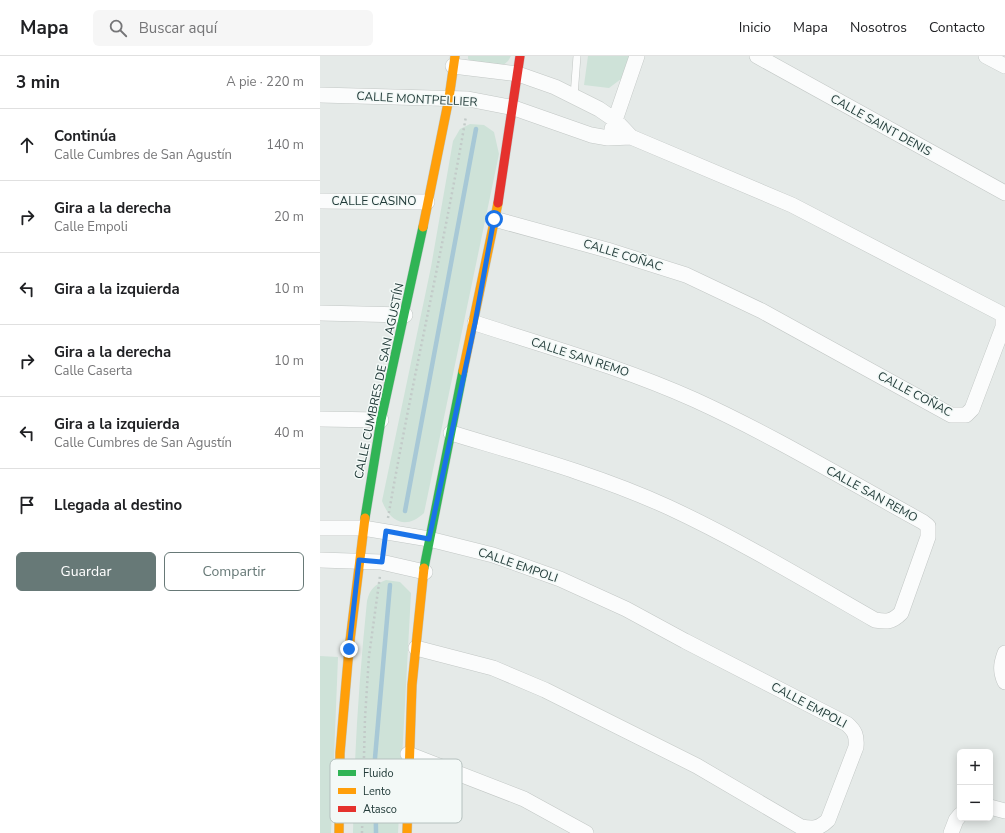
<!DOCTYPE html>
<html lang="es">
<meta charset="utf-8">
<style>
:root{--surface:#fff;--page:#f6f6f6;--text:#202124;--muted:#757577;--line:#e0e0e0;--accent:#677977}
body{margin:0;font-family:"Nunito Sans",sans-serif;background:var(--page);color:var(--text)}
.controls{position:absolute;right:12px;bottom:12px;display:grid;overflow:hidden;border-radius:6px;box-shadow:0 2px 10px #0003}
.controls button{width:36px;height:36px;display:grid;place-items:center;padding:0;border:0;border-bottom:1px solid var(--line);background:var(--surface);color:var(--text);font:20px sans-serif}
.stop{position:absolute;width:12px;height:12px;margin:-9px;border:3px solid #1a73e8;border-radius:50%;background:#fff}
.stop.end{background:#1a73e8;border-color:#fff;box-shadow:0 1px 4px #0008}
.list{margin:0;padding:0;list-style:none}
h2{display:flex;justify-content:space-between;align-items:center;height:52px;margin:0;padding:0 16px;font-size:17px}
h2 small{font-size:13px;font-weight:400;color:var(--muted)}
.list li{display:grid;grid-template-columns:26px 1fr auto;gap:12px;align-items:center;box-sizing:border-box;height:72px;padding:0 16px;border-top:1px solid var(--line)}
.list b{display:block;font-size:15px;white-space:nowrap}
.list p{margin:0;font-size:13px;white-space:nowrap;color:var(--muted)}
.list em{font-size:13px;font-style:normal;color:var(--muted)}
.actions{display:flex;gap:8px;padding:12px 16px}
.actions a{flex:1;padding:9px 0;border:1px solid var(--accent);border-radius:6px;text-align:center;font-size:14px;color:var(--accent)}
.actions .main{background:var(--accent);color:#fff}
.icon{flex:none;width:22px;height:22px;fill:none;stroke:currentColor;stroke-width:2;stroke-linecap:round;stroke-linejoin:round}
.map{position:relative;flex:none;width:685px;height:777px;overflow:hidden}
header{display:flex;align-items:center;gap:24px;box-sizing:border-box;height:56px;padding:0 20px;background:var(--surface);border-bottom:1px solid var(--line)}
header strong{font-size:19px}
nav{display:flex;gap:22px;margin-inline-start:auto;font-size:14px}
.search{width:280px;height:36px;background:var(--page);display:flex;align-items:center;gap:10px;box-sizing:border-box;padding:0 14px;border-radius:6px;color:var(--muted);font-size:15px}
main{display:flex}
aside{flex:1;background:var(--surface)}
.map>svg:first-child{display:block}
.green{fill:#cee2d8}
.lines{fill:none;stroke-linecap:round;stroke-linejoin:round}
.stream{stroke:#a7c8d6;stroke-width:4.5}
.lane-casing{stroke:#c2c7c5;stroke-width:8}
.street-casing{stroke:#c2c7c5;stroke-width:16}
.fast-casing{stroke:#c0c7c5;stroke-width:10}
.slow-casing{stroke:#c0c7c5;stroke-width:10}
.jam-casing{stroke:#c0c7c5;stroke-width:10}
.path{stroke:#c2cac8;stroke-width:2.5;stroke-dasharray:2 3;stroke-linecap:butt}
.lane{stroke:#fbfcfc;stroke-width:7}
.street{stroke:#fbfcfc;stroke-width:15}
.fast{stroke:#30b455;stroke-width:9}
.slow{stroke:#ff9f0a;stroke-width:9}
.jam{stroke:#e5322d;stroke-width:9}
.route{stroke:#1a73e8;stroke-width:5}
.labels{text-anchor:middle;stroke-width:3;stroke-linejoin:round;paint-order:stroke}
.street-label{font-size:12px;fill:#233c3a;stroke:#f3f9f7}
.key{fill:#f3f9f7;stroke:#b5c0be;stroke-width:1}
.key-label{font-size:11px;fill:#233c3a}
</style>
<header>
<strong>Mapa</strong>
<div class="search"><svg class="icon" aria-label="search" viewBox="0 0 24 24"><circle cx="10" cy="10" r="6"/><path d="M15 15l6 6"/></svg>Buscar aquí</div>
<nav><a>Inicio</a><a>Mapa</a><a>Nosotros</a><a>Contacto</a></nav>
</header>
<main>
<aside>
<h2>3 min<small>A pie · 220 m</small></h2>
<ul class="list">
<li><svg class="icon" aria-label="ahead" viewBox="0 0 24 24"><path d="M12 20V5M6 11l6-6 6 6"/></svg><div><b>Continúa</b><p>Calle Cumbres de San Agustín</p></div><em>140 m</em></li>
<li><svg class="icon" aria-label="right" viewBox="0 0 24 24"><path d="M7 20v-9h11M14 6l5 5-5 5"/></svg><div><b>Gira a la derecha</b><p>Calle Empoli</p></div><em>20 m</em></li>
<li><svg class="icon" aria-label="left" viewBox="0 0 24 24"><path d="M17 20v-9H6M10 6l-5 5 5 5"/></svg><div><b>Gira a la izquierda</b></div><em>10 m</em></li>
<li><svg class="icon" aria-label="right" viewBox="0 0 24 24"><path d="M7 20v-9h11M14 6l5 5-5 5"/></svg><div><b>Gira a la derecha</b><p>Calle Caserta</p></div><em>10 m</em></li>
<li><svg class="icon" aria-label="left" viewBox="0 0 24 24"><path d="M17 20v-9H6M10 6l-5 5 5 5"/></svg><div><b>Gira a la izquierda</b><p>Calle Cumbres de San Agustín</p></div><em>40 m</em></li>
<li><svg class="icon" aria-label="arrive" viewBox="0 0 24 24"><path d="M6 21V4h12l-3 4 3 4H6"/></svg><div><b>Llegada al destino</b></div></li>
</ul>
<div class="actions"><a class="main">Guardar</a><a>Compartir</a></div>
</aside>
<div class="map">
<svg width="685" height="777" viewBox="0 0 685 777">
<rect width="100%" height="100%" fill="#e5eae8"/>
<path class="green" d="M148,0H191L188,5L181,11L159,10L148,3Z
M268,0H310L305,20L289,32L264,29Z
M150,68L164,69L174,76L179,98L104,457C86,474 70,466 62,445L111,211L133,85L140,73Z
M66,524L80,526L91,537L78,777H33C34,699 39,623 47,545C50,533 54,529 66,524Z
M0,600L18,601L11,777H0Z"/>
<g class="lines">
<path class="stream" d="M85,455L156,73
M56,777L55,702L70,529"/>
<defs>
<path id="lane" d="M254,40L257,0"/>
<path id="street" d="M437,0L685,137
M666,0L685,10
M133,10L198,18L235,31L279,53L295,64L311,81L472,149L680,257L683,261V271L652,353L646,359H631L442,255L366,219L287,194L174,163
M0,39L148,43L194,52L271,79L288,82L311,81
M292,73L317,0
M0,145L107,146
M0,257L85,259
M0,363L61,364
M131,377C204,399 278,419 348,451C419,484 487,525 555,564C567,566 572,566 581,557L608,481V470L603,466C528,425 454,380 375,344C304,312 229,291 155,267
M0,472H43L109,483L173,499L240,523L306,553L365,585L527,668C535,675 537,680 536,691L508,764C499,773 493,773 481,771L377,710L225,634L173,612L96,592
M0,504L61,506L105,516
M685,597C681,608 680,615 685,626
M88,698L204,743L266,777
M670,751L685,755
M631,777L636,764L640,759"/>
<path id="fast" d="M45,462L61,364L103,171
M104,512L143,315"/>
<path id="slow" d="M103,171L129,42L135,0
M143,315L178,147
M19,777L20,697L29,593L45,462
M87,777L92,629L104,512"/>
<path id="jam" d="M178,147L200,0"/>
</defs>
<use href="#lane" class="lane-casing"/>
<use href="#street" class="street-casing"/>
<use href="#fast" class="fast-casing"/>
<use href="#slow" class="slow-casing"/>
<use href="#jam" class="jam-casing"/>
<path class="path" d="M68,462C91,328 123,195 146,60
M42,777L45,662L49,600L60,520"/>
<use href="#lane" class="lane"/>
<use href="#street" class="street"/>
<use href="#fast" class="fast"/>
<use href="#slow" class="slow"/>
<use href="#jam" class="jam"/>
</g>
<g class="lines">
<path class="route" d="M29,593L39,504L62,506L66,475L109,483L155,267L174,163"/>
</g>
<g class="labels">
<g class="street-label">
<text transform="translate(97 43) rotate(3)" y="4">CALLE MONTPELLIER</text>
<text transform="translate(561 69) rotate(29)" y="4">CALLE SAINT DENIS</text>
<text x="54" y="149">CALLE CASINO</text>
<text transform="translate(303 199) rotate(17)" y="4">CALLE COÑAC</text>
<text transform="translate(260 301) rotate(18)" y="4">CALLE SAN REMO</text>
<text transform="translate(59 325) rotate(-78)" y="4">CALLE CUMBRES DE SAN AGUSTÍN</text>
<text transform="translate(595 338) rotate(28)" y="4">CALLE COÑAC</text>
<text transform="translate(552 438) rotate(29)" y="4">CALLE SAN REMO</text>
<text transform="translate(198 509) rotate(19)" y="4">CALLE EMPOLI</text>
<text transform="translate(489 649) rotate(28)" y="4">CALLE EMPOLI</text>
</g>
</g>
<rect x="10" y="703" width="132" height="64" rx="6" class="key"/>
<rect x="18" y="714" width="18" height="6" fill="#30b455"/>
<rect x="18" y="732" width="18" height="6" fill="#ff9f0a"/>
<rect x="18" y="750" width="18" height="6" fill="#e5322d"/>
<g class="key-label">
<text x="43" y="721">Fluido</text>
<text x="43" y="739">Lento</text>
<text x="43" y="757">Atasco</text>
</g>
</svg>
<div class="controls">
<button>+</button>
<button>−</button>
</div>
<div class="stop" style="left:174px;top:163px"></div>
<div class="stop end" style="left:29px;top:593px"></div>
</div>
</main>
